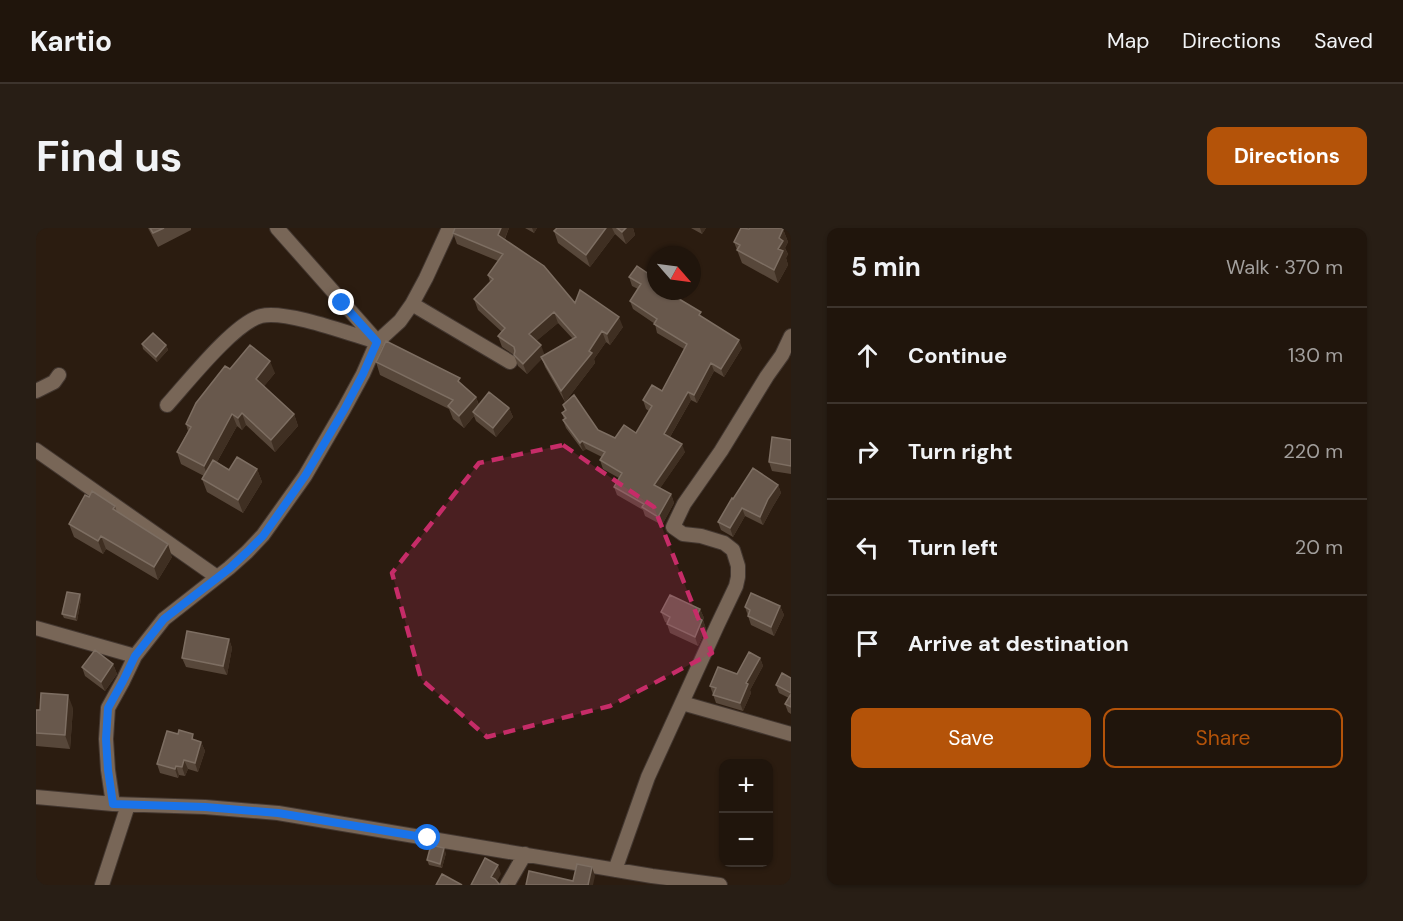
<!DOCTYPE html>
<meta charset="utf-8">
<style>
:root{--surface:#20150c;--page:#281e15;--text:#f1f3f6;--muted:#a29f9d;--line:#3d342d;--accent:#b45309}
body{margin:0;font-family:"DM Sans",sans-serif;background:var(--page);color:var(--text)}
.controls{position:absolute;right:18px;bottom:18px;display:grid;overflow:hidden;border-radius:12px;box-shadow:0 2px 4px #0004}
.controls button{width:54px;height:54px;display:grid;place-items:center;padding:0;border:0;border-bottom:2px solid var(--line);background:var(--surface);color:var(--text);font:30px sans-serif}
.compass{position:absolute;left:611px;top:18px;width:54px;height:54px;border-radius:50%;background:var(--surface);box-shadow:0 2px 4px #0004;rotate:118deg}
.stop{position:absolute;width:18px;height:18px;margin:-14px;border:4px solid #1a73e8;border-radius:50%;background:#fff}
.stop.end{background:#1a73e8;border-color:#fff;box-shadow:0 2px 6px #0008}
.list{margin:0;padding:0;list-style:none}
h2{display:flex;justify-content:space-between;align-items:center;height:78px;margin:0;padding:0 24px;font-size:26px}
h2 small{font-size:20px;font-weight:400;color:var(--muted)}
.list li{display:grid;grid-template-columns:39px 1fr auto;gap:18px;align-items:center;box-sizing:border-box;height:96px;padding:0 24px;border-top:2px solid var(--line)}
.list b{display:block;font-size:22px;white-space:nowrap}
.list em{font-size:20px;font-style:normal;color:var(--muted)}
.actions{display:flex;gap:12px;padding:18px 24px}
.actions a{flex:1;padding:14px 0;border:2px solid var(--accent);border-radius:12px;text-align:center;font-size:21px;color:var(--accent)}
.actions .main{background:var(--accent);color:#fff}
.icon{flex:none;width:33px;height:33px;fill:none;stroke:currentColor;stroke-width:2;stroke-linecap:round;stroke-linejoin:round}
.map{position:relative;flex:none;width:755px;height:657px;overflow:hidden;border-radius:12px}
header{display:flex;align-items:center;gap:36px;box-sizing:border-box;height:84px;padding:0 30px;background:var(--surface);border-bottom:2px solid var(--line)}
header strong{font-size:28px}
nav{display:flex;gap:33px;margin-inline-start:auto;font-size:21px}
.intro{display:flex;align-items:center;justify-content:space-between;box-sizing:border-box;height:144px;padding:0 36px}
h1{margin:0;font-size:42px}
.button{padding:15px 27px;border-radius:12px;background:var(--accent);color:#fff;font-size:21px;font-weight:700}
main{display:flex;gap:36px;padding:0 36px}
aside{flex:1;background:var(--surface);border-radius:12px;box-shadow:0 2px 4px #0004}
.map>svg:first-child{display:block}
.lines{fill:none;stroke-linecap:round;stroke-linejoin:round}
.street-casing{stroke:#433730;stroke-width:16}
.street{stroke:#786657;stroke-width:14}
.wall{fill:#57473a;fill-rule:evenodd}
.shaded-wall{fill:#3f2f22}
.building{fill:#68584c;stroke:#7d6e62;stroke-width:1.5}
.route{stroke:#1a73e8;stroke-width:8}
.marked{fill:#c62c68;fill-opacity:0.2;stroke:#c62c68;stroke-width:4.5;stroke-dasharray:12 8;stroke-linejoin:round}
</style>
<header>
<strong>Kartio</strong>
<nav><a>Map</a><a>Directions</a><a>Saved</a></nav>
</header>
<div class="intro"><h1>Find us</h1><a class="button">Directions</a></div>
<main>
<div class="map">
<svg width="755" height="657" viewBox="0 0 755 657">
<rect width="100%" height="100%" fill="#2b1c10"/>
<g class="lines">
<defs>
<path id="street" d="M241,0L340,112
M376,76L474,134
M0,163L18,154L23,147
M131,177C151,155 198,95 225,88C251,82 314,106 341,114
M0,222L181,349
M0,400L99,428
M646,475L755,506
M0,569L77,576L169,579L242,585L616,648L684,657
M77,576L72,542L70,511L72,480L87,453L99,428L128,391L193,340L211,324L227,307L269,248L308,181L327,146L341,114L364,93L376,76L390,50L413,0
M579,642L612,549L681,398L700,358L702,349V338L697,322L688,315L665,308L647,306L637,299L648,276L685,223L731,148L746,127L755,108
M66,657L92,577
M471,657L489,626"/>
</defs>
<use href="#street" class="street-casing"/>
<use href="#street" class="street"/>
</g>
<path class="wall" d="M112,0H155V2L122,19Z
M473,0L469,11L539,75L587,99L574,117L570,114L558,131L559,135L529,174L509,139L506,130L491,146L482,138L478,127L466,119L462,108L466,104L442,82L438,71L454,54L452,47L462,33L421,16L417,5ZM522,95L537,111L508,127L500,113Z
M489,0H501L498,5Z
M521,0H597L599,7L590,16L579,6L554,39L522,15L518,3Z
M655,0H670L666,6Z
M713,1H747L752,14L749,20L752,26L750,30L752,37L742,55L706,35L698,14Z
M593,49L638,68L706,120L688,149L678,143L661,175L655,172L634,209L649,224L624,260L635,266L638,275L626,297L609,288L607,282L581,267L578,259L583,250L567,241L564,232L566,229L550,221L547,223L530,200L527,192L528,191L526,185L529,183L527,177L562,202L579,210L600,205L613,183L610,181L607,172L626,163L648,121L621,105L619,96L597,81L594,73L602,61L596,58Z
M106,116L130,117L132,122L121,134L107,121Z
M340,134L426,156L440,169L443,177L473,180L477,189L460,209L440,193L438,188L428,200L417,191L413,181L344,147Z
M194,141L239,145L228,158L258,186L262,198L239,224L210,197L206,202L201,198L181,234L193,242L221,241L226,254L207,285L171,264L166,251L168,248L145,236L141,224L152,203L150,196Z
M755,212V246L736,243L733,234Z
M742,257L745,265L736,280L727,297L709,288L697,309L685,302L682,294L697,271Z
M53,269L79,278L81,284L136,329L122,352L70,321L67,326L38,309L33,296Z
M44,366L45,371L41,393L28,390L26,386Z
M744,378L748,387L738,408L715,397L709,379Z
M664,381L668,390L667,392L670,401L662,418L634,405L631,396V395L629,394L625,384Z
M193,411L196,420L191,447L150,439L146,430Z
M724,430L727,438L714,462L715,465L707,483L680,475L674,458L701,446Z
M77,436L81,446L69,463L49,448L46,439Z
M755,450V486L752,484L749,476L753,470L743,465L740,457Z
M37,480L34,521L0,518V482Z
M159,512L165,514L169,523L162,544L152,541L149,548L143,547L142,550L124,545L121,536Z
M410,625L406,640L393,637L391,632Z"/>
<path class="shaded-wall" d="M465,0H473L466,17L462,7Z
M496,0H501L498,5Z
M570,0H576L579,6L554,39L550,27Z
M590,0H597L599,7L590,16L586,4Z
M664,0H670L666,6Z
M747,1L752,14L749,20L752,26L750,30L752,37L742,55L738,42L742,21L743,10Z
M518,84L522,95L497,116L493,106Z
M583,89L587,99L574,117L571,106Z
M566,103L570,114L558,131L559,135L529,174L525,163Z
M703,112L706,120L688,149L685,141Z
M130,117L132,122L121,134L120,129Z
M505,117L509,128L491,146L487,136Z
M234,133L239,145L224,163L220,151Z
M675,135L678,143L661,175L658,167Z
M652,164L655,172L631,214L628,206Z
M440,169L444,182L437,184L438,188L428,200L423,188Z
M473,180L477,189L460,209L457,200Z
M206,185L210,197L206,202L202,190Z
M196,186L201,198L172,250L168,238Z
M258,186L262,198L239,224L235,212Z
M546,213L550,221L547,223L544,215Z
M646,216L649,224L621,265L618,257Z
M221,241L226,254L207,285L202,272Z
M742,257L745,265L736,280L727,297L724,289L732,271Z
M635,266L638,275L626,297L622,289Z
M706,280L709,288L697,309L694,300Z
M65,308L70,321L67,326L62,313Z
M132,316L136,329L122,352L118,339Z
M44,366L45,371L41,393L39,389Z
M744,378L748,387L738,408L735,399Z
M664,381L668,390L667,392L670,401L662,418L659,409L660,389Z
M193,411L196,420L191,447L187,438Z
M724,430L727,438L714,462L715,465L707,483L704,475L710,455Z
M77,436L81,446L69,463L65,454Z
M32,467L37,480L34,521L29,507Z
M165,514L169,523L162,544L159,535Z
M148,532L152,541L149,548L146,539Z
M140,538L143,547L142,550L139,541Z
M408,620L410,625L406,640L404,636Z
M462,637L465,646L459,657L455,649Z
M556,639L559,648L557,657H552Z"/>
<path class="building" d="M114,0H128L117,5Z
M419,0H465L462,7L508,38L539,75L544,62L583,89L571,106L566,103L553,123L556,125L525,163L505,129L540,109L518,84L493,106L505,117L487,136L478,127L479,123L478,119L462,108L469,100L438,71L457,51L452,47L467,26L417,5Z
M521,0H570L550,27L518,3Z
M581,0H590L586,4Z
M705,0L713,1L714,0H745L747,1L743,10L747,13L742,21L747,23L738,42L701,22L704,17L698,14Z
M601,38L620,51V63H635L633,65L665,84L663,87L703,112L685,141L675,135L658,167L652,164L628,206L646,216L618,257L635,266L622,289L606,279L608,276L578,259L586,245L564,232L569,224L546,213L544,215L527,192L530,190L526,185L530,182L527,177L538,167L562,202L579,210L588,197L600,205L616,178L607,172L616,157L626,163L651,116L618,96L621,91L594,73L605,56L593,49Z
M117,105L130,117L120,129L106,116Z
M350,113L424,150L422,153L440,169L423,188L412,178L417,172L340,134Z
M214,117L234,133L220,151L258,186L235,212L206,185L202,190L196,186L168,238L141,224L155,199L150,196L160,175L189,138L194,141Z
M453,164L473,180L457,200L437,184Z
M736,209L755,212V238L733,234Z
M201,229L221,241L202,272L166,251L177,232L193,242Z
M717,240L742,257L732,271L724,289L706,280L694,300L682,294L696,270L697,271Z
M56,263L79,278L77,281L132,316L118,339L65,308L62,313L33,296L49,267L53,269Z
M31,364L44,366L39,389L26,386Z
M715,365L744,378L735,399L712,388L714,382L709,379Z
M634,367L664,381L660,389L666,392L659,409L631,396L634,389L625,384Z
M151,403L193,411L187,438L146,430Z
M59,422L77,436L65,454L46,439Z
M713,424L724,430L710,455L712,456L704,475L677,467L680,460L674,458L682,439L701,446Z
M746,445L755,450V465L740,457Z
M5,465L32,467L29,507L0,505V482H4Z
M755,466V479L749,476Z
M143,502L157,506L156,511L165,514L159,535L148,532L146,539L140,538L139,541L121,536L131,503L142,506Z
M395,617L408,620L404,636L391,632Z
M449,630L462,637L455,649L459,651L463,656L472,657H435Z
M541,636L556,639L552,657H553H490L493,643L537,653Z
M406,646L426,657H400Z"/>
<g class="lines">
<path class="route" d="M306,75L341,114L327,146L308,182L269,248L227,308L211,324L194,340L128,391L99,428L87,453L72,480L70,511L72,542L77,576L169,579L242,585L392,610"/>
</g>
<path class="marked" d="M527,217L618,279L676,425L574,478L451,509L385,451L356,345L443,235Z"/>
</svg>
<div class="controls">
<button>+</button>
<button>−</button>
</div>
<svg class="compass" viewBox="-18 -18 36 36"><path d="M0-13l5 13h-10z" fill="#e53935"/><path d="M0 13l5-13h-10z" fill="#a29f9d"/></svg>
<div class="stop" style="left:392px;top:610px"></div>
<div class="stop end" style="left:306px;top:75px"></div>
</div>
<aside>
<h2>5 min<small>Walk · 370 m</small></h2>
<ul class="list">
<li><svg class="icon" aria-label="ahead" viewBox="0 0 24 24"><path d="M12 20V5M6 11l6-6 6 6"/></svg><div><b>Continue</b></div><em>130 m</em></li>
<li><svg class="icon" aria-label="right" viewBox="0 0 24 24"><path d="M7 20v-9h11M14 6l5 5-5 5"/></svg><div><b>Turn right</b></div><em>220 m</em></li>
<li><svg class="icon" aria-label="left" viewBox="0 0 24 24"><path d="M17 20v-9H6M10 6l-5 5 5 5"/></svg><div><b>Turn left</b></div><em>20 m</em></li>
<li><svg class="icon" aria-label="arrive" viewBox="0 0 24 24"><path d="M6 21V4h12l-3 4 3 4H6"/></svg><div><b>Arrive at destination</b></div></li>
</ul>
<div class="actions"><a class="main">Save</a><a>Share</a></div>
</aside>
</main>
